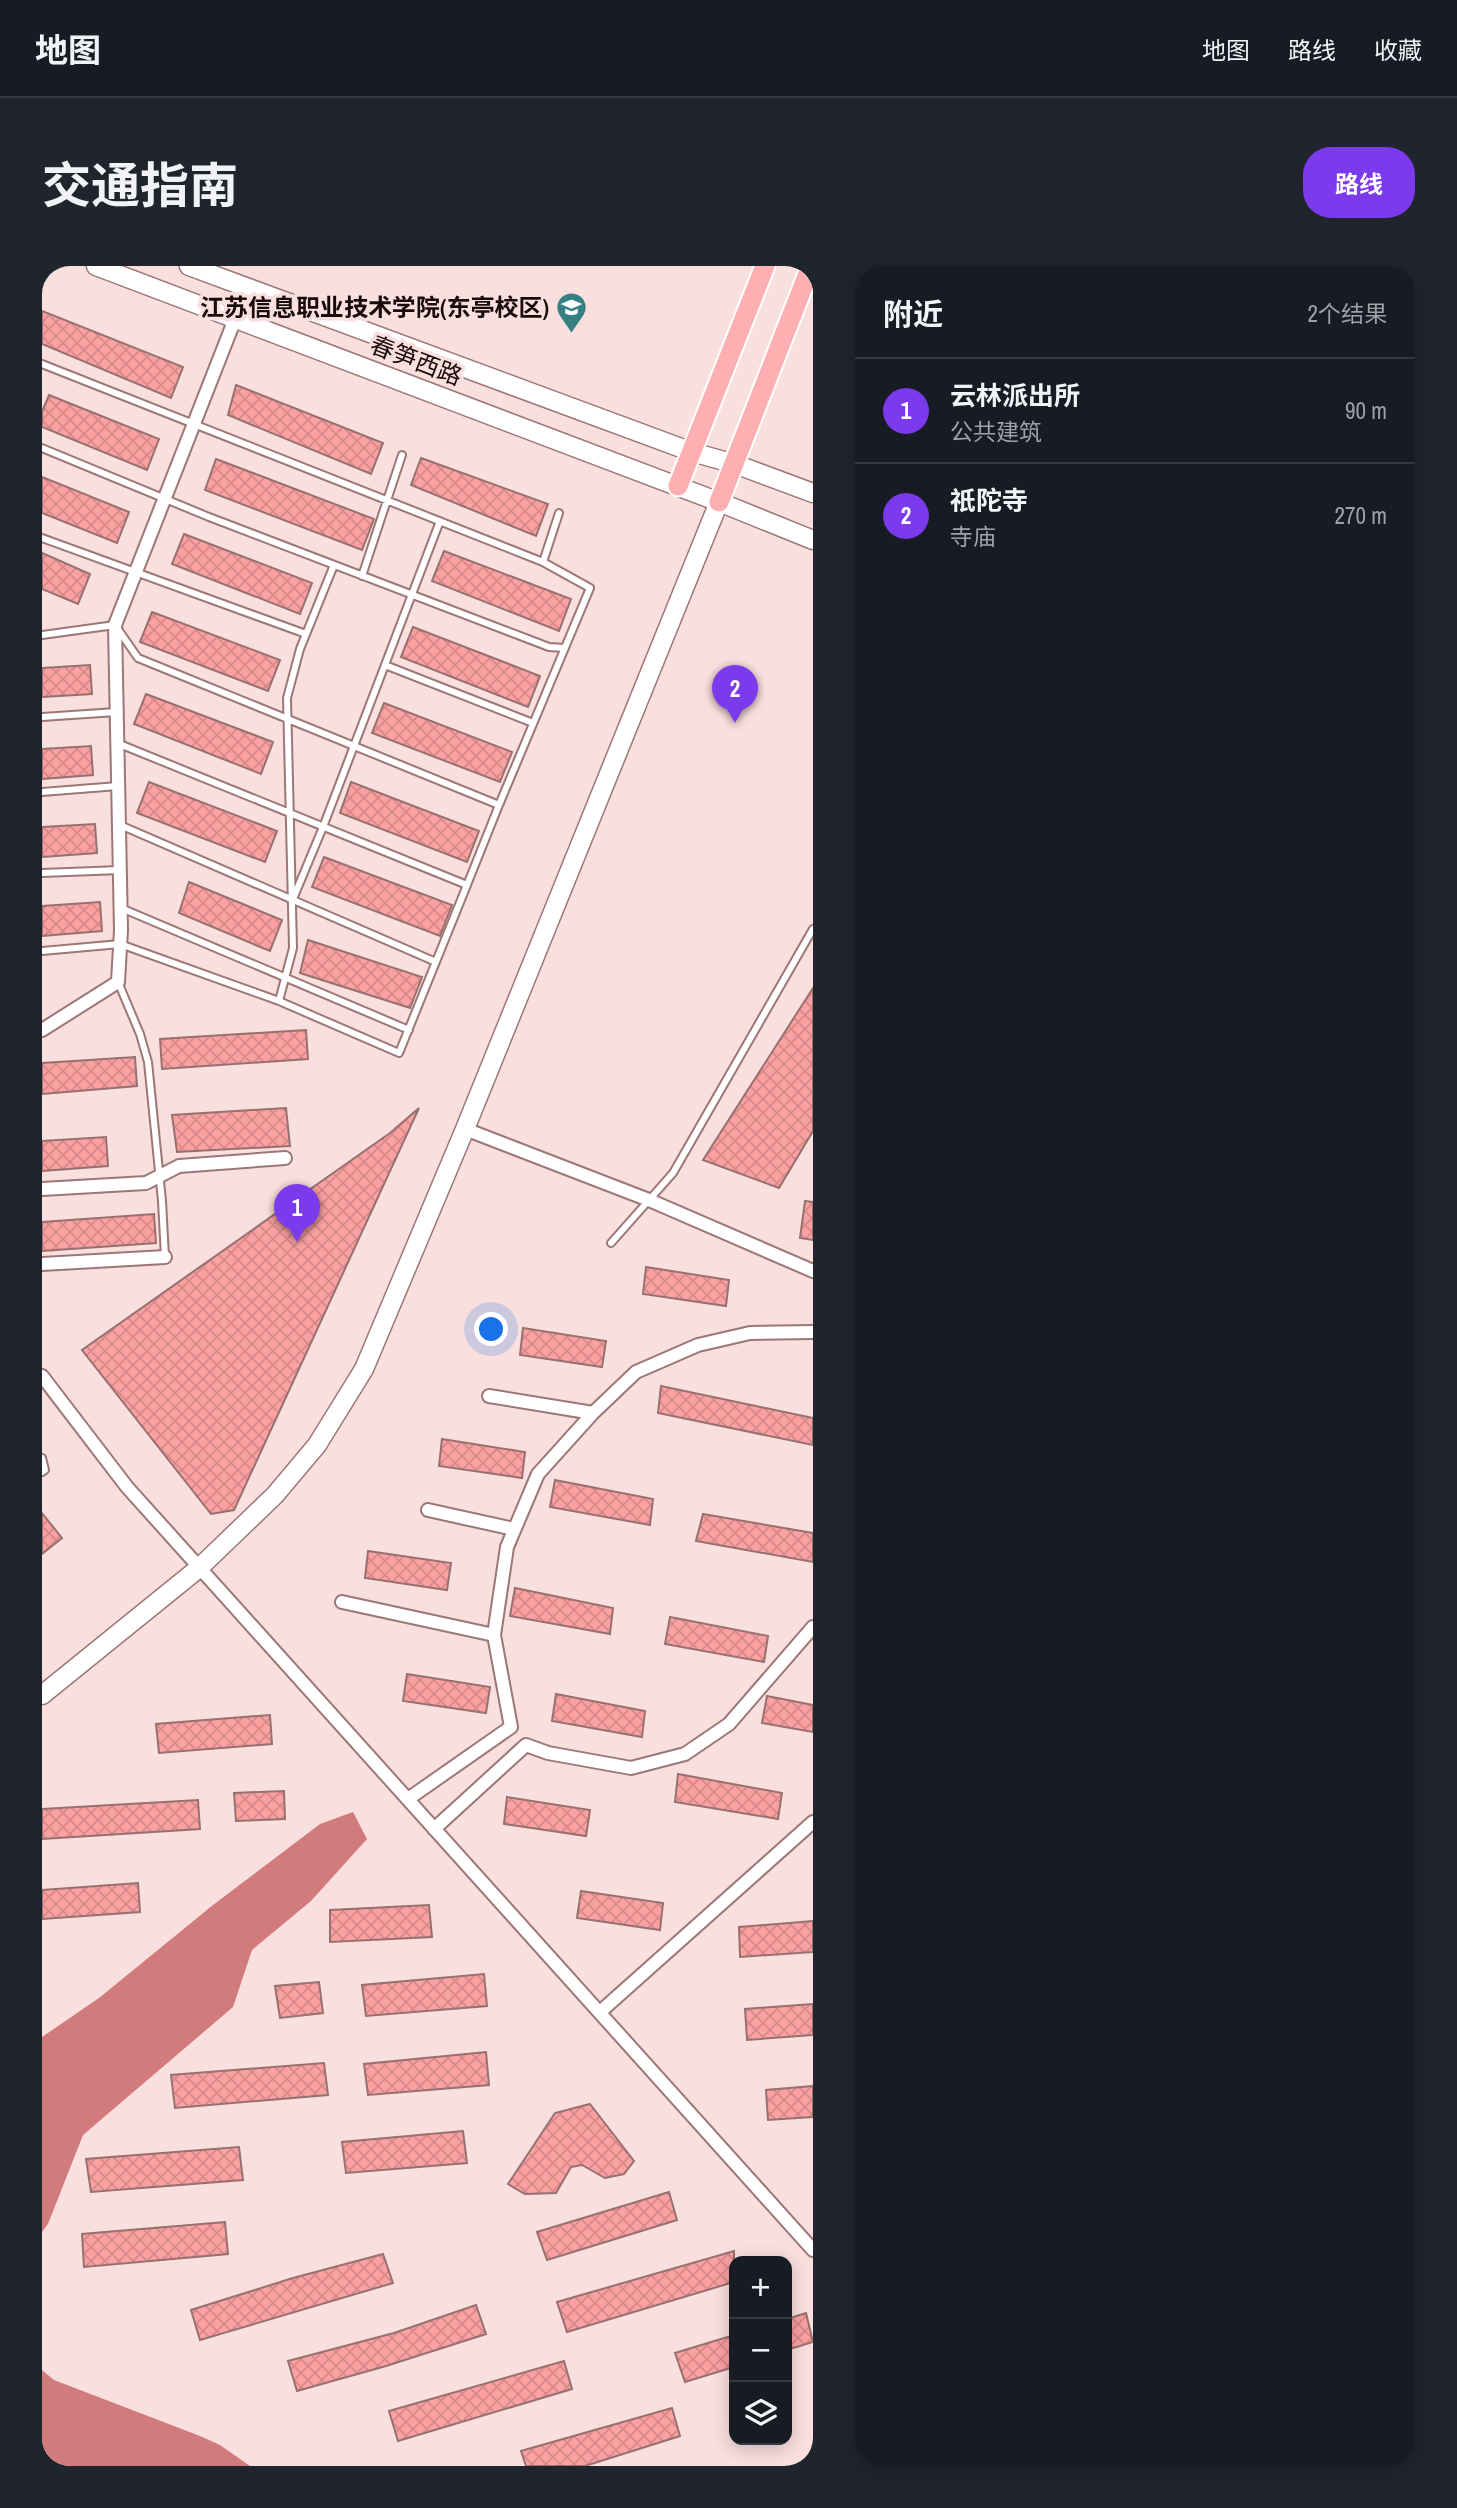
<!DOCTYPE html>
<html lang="zh">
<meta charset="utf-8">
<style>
:root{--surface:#171b24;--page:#20242c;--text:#f1f3f6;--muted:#9ea1a6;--line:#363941;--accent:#7c3aed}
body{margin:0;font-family:"Archivo Narrow","Noto Sans SC",sans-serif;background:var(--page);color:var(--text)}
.controls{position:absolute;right:21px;bottom:21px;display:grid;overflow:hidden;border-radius:14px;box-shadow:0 4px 18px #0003}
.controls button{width:63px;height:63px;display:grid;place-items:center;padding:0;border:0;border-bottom:2px solid var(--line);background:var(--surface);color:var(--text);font:35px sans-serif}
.you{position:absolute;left:450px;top:1064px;width:24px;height:24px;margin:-18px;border:5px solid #fff;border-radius:50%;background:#1a73e8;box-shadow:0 0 0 10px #1a73e833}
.badge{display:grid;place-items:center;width:46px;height:46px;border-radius:50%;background:var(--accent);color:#fff;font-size:23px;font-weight:700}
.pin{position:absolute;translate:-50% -58px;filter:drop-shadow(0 2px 4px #0008)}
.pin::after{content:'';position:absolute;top:37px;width:24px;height:21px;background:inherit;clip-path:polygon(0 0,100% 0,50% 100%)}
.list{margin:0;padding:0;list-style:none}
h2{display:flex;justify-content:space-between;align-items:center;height:91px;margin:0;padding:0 28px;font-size:30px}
h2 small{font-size:23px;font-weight:400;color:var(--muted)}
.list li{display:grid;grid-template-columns:46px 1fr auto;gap:21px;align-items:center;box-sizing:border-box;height:105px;padding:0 28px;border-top:2px solid var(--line)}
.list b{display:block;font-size:26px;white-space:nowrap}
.list p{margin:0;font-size:23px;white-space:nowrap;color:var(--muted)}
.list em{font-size:23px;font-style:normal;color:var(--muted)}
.icon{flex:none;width:38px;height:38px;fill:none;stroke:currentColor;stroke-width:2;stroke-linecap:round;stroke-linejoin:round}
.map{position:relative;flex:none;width:771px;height:2200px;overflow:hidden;border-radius:28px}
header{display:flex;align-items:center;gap:42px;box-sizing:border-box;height:98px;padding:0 35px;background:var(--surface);border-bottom:2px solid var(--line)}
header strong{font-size:33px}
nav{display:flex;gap:38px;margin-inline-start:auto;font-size:24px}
.intro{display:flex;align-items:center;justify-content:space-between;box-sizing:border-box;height:168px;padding:0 42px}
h1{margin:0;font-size:49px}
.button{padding:18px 32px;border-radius:28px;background:var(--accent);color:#fff;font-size:24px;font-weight:700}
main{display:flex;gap:42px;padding:0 42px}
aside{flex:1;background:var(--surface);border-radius:28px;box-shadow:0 4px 18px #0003}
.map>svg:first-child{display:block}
.water{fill:#d27b7c}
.building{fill:url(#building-cross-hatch);stroke:#977070;stroke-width:2}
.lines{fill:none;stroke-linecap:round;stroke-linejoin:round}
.lane-casing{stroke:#9d7676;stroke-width:10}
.street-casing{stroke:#9d7676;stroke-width:16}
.secondary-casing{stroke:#9d7676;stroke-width:21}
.primary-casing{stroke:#fff;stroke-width:23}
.lane{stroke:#fff;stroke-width:6}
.street{stroke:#fff;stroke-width:12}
.secondary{stroke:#fff;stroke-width:18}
.primary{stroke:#feafb1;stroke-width:19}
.labels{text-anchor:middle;stroke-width:7;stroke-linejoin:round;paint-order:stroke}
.poi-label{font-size:24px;font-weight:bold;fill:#180b0b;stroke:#f9dfde;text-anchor:end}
.street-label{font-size:24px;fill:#180b0b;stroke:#f9dfde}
</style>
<header>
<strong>地图</strong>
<nav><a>地图</a><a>路线</a><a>收藏</a></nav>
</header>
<div class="intro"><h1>交通指南</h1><a class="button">路线</a></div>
<main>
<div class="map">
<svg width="771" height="2200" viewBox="0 0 771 2200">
<defs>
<pattern id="building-cross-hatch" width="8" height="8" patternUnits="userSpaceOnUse" patternTransform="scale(1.75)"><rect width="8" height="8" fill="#fca1a1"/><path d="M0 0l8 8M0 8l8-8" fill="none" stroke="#d78989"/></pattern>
</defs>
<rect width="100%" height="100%" fill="#f9dfde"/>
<path class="water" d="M311,1546L325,1573L269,1635L210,1684L191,1741L41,1869L6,1958L0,1966V1771L57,1732L171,1639L278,1558Z
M0,2104L12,2114L158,2170L178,2179L208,2200H0Z"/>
<path class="building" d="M0,45L141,101L129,132L0,78Z
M194,119L341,177L329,208L186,149Z
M7,129L117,173L105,204L0,161V146Z
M379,192L506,238L494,270L369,219Z
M174,193L332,253L320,284L163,224Z
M0,211L87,246L75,277L0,247Z
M142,268L270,317L258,348L130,298Z
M402,285L529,333L517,365L390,315Z
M0,287L48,308L36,338L0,323Z
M110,346L238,394L226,425L98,376Z
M371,361L498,410L486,441L359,391Z
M48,399L50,428L0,431V402Z
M104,428L231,476L219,508L92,458Z
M342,437L470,486L458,516L330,467Z
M49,480L51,509L0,513V483Z
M107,516L235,565L223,596L95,547Z
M309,516L437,565L425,596L298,547Z
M53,558L55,587L0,591V561Z
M282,591L410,639L398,670L270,621Z
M147,616L240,654L228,685L137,647Z
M58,636L60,665L0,670V640Z
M266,674L380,711L368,742L258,707Z
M771,722V865L737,922L661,894Z
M264,764L266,793L120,803L118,773Z
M93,791L95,820L0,828V797Z
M244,842L248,880L135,886L130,849Z
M377,842L192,1244L169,1248L40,1084L348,867Z
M64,871L66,900L0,905V875Z
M763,935L771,936V974L758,972Z
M112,948L114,977L0,985V956Z
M604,1001L687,1014L684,1040L601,1028Z
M481,1062L564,1075L560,1101L478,1089Z
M619,1120L771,1152V1179L616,1147Z
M400,1173L483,1186L480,1212L397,1200Z
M513,1214L611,1233L608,1259L508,1241Z
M0,1247L20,1272L0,1288Z
M661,1248L771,1267V1296L654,1275Z
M326,1285L409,1297L405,1324L323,1312Z
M473,1322L571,1342L568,1368L468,1350Z
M628,1351L726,1370L722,1396L623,1378Z
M365,1408L448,1421L444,1447L361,1435Z
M514,1428L603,1445L600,1471L510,1455Z
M725,1430L771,1439V1466L720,1457Z
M228,1449L230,1478L117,1487L114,1458Z
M636,1508L740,1527L736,1553L633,1536Z
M242,1525L243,1553L194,1555L192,1527Z
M465,1531L548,1544L544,1570L462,1558Z
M156,1534L158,1563L0,1573V1543Z
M96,1617L98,1646L0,1653V1624Z
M539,1625L621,1637L618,1664L535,1652Z
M387,1639L390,1671L288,1676V1644Z
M771,1655V1686L698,1691L697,1661Z
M442,1708L445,1740L324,1750L320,1719Z
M277,1716L281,1747L238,1752L233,1720Z
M771,1738V1769L705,1774L703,1743Z
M444,1786L447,1819L326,1829L322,1798Z
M282,1797L286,1829L133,1842L129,1809Z
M771,1820V1851L726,1854L724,1824Z
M548,1838L592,1895L582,1908L563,1912L540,1899L529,1901L514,1927L483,1928L466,1918L513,1847Z
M421,1865L425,1897L304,1907L300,1876Z
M197,1881L201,1914L49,1926L44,1893Z
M627,1926L635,1954L505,1994L495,1966Z
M183,1956L186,1988L42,2001L40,1968Z
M692,1985V2016L525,2066L515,2036Z
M341,1988L351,2017L158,2074L149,2044L251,2012Z
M434,2039L444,2068L344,2100L255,2125L246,2095L352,2067Z
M764,2047L771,2076L745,2084V2053Z
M692,2069V2101L643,2116L633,2087Z
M522,2095L530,2123L356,2175L347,2145Z
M630,2142L638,2170L543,2200H484L479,2185Z"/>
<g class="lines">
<defs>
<path id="lane" d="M0,98L501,296L517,247
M0,182L167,251L507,381L523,382
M0,272L264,368
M320,310L360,189
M0,369L73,359L96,392L457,539L548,322L501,296
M343,399L491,457
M0,451L74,446
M75,477L425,619L457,539
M0,526L76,520
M78,559L394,696
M0,607L78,604
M251,633L281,561L398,255
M79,642L367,764
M0,685L78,678L237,735L357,787L425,619
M76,716L98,768L106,796L120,935L123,991
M237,735L251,682L245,432L258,383L292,299
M569,977L631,907L771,663
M0,1192L3,1204L0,1206"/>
<path id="street" d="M0,764L76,716L79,664L73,359L193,53
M423,863L607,934L771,1005
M0,923L104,917L137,900L243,892
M0,998L123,991
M0,1110L85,1221L771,1984
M447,1130L551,1147
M386,1244L472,1263
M300,1336L452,1369L465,1281L496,1208L551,1147L594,1106L656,1079L708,1067L771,1066
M366,1533L469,1461L452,1369
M392,1563L484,1479L506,1487L589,1502L643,1488L687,1458L771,1361
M558,1746L771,1556"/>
<path id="secondary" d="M54,0L677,236L771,274
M147,0L650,186L693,198L771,227
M0,1429L157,1302L233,1229L275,1179L322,1103L423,863L677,236"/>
<path id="primary" d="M636,220L723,0
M677,236L769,0"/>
</defs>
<use href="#lane" class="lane-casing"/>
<use href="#street" class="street-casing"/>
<use href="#secondary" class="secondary-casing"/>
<use href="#primary" class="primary-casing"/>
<use href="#lane" class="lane"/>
<use href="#street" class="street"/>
<use href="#secondary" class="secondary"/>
<use href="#primary" class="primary"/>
</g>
<defs>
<symbol id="school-pin" viewBox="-11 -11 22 30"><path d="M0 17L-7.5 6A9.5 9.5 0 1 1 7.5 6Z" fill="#367f83" stroke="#f9dfde"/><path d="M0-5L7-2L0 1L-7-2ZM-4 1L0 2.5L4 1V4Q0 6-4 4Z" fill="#fff"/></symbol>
</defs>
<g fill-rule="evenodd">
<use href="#school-pin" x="512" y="24" width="35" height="47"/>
</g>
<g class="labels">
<g class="poi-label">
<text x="507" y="50">江苏信息职业技术学院(东亭校区)</text>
</g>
<g class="street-label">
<text transform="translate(374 95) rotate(21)" y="8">春笋西路</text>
</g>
</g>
</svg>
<div class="controls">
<button>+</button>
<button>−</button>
<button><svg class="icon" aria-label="layers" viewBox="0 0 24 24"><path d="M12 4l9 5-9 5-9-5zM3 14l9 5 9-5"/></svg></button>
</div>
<div class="you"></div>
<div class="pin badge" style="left:255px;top:976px">1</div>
<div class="pin badge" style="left:693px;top:457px">2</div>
</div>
<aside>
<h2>附近<small>2个结果</small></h2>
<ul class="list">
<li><span class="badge">1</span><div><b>云林派出所</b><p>公共建筑</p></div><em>90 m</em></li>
<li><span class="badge">2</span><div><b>祇陀寺</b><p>寺庙</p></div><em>270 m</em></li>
</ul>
</aside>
</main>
